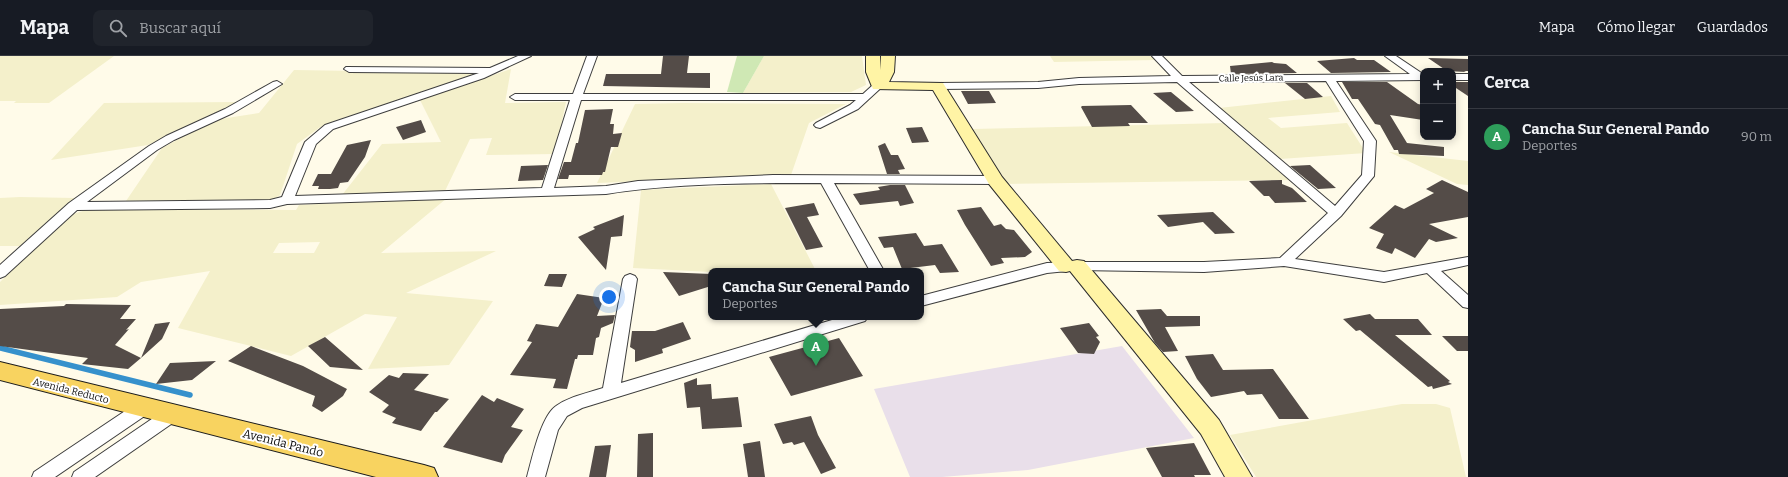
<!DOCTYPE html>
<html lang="es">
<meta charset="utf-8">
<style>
:root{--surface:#171b24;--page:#20242c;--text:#f1f3f6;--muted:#9ea1a6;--line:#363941;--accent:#d8969b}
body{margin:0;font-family:Bitter,serif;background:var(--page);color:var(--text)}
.controls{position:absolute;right:12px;top:12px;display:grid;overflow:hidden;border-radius:8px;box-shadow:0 2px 10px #0003}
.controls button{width:36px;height:36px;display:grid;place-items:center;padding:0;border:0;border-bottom:1px solid var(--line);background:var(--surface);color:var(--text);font:20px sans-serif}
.you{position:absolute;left:609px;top:241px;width:14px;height:14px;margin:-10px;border:3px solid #fff;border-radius:50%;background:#1a73e8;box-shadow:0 0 0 6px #1a73e833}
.badge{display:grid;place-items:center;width:26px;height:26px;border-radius:50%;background:var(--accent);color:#fff;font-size:13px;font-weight:700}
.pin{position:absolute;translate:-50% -33px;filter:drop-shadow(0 1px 2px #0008)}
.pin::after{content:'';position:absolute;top:21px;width:14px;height:12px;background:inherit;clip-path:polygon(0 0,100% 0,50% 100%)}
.popup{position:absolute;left:708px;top:212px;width:216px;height:52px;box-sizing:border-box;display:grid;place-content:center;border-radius:8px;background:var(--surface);filter:drop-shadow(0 1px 3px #0005);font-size:13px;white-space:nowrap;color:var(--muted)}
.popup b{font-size:15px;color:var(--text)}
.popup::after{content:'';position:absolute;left:50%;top:100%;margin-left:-8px;border:8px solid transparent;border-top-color:var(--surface)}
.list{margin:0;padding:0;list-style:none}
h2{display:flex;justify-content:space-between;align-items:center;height:52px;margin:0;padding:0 16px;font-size:17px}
h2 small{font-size:13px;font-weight:400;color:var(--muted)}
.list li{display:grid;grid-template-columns:26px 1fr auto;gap:12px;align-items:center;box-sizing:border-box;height:56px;padding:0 16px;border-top:1px solid var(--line)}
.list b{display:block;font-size:15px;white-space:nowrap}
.list p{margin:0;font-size:13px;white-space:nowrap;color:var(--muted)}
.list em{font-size:13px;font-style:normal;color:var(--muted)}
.icon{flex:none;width:22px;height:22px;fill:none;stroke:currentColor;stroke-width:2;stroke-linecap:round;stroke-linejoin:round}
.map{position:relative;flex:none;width:1468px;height:421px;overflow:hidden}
header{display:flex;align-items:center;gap:24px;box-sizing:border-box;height:56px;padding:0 20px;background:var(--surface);border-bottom:1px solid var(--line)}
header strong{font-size:19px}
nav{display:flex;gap:22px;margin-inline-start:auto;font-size:14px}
.search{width:280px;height:36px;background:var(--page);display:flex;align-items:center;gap:10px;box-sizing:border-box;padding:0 14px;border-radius:8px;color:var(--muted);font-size:15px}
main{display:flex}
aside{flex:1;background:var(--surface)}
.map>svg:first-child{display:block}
.industrial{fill:#e9dfea}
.farmland{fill:#f4f0cb;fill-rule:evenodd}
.green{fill:#cfe8b4}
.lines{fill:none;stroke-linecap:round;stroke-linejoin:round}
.stream{stroke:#3691cc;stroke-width:5.5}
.building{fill:#544c48}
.street-casing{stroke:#3e3e3e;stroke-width:2}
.secondary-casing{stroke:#2d2d2d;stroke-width:2}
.primary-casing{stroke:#1c1c1c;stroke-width:2}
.street{fill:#fff;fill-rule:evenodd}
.secondary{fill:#fff4a5;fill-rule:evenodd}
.primary{fill:#f8d360;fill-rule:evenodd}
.labels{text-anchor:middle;stroke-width:4;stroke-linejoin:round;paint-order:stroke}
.far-street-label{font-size:9px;fill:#0b0b0b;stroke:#fff}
.street-label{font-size:10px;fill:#0b0b0b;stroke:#fff}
.near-street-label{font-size:12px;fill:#0b0b0b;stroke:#fff}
</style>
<header>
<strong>Mapa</strong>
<div class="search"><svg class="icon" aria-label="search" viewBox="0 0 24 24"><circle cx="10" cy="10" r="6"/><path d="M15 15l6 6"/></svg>Buscar aquí</div>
<nav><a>Mapa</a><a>Cómo llegar</a><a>Guardados</a></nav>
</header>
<main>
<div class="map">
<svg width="1468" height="421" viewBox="0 0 1468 421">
<rect width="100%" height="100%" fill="#fffbe9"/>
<path class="industrial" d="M1122,290L1194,382L1028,414L942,421H910L874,333Z"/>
<path class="farmland" d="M0,0H114L49,47H14L16,45H0Z
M764,0H862L866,29L851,36L743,37Z
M1050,0H1152L1155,4L1054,6Z
M511,13L505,47L566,46L555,98L486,99L492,82L470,83L445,135L342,139L382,88L441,86L420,44Z
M294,14L482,17L334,65L319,72L297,88L280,139L273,144L126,145L162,92L214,64L259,57Z
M1331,40L1340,56L1268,62L1281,72L1347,67L1366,97L1280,103L1219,52Z
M238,46L148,89L51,104L104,47Z
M635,48L682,47L846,48L809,67L791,119L597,127Z
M1225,67L1290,124L1005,128L972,73Z
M1389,96L1468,105V129L1457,128Z
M771,128L816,215H711V216L633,212L641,134Z
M0,142L20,141L75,142L24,190H0Z
M447,142L381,197L496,195L406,237L493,245L449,309L368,313L397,261L365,258L291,300L178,272L210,215L141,226L117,241L0,249V226L67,160L89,153L296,154L299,149ZM320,186L314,197H273L279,187Z
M1402,348H1436L1450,352L1466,421H1256L1230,379Z"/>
<path class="green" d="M737,0H764L743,37L727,36Z"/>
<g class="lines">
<path class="stream" d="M0,292L190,339"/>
</g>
<path class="building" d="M663,0H689L687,17H710V32L603,30L606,18H661Z
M1354,2L1357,4H1374L1391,16L1331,17L1317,5Z
M1428,2L1468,3V15H1464L1466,16L1447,15Z
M1272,6L1274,7L1286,8L1297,17L1231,18L1230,10Z
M1342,26H1387L1418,48L1423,49V64L1390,59L1407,87L1444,91V100L1399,98L1398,94H1394L1380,69L1375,68L1358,43H1352Z
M1453,26H1468V40L1453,30Z
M1285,27H1307L1323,41L1305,43Z
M961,35H989L996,47L968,48Z
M1171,36L1194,55L1176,56L1153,37Z
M1131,49L1148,67H1128L1130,70L1092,71L1081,51H1082L1081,50Z
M613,53L610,68H614L613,78L622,77L618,91H611L605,116H603L602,119H569L568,123H558L564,106H571L576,87H578L585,54Z
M421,64L426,76L403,84L396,71Z
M922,71L929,86L912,87L906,72Z
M371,84L365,101L348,126L340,127L338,132L330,133H318L319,130H312L318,118H331L347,89Z
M885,87L891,99H898L905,113L898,114L900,118H887L878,90Z
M548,109L543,124L518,125L521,110Z
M1310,109L1336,132L1318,133L1290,110Z
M1282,124V128L1292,132L1307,146L1275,147L1269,140H1264L1249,125Z
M1442,124L1468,136V161L1429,168L1458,182L1436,186L1429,183L1415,202L1395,192L1392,198L1376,192L1384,178L1369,172L1395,149L1404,153L1434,137L1426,133Z
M890,129H905L914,147L900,150L898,145L860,149L853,138L880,134L878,131Z
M814,147L819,159L807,161L823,191L806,194L785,152Z
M981,151L994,170L1001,168L1006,173L1014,174L1032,196L1025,201L1001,202L1004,207L991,210L965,169L957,154Z
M1213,156L1235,177L1215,178L1203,166L1168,171L1157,159Z
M624,159L622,180L611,181L606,214L578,181L595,173L593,171Z
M916,177L924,190L942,188L959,216L940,217L935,209L902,213L893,191L884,192L878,181Z
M663,216L711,218V230L679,240Z
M549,218H567L562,231L544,230Z
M577,238L604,242L597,260L615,259L613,267L601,272L599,281L596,282L593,299H578L577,303H575L567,333L553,332L556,323L510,319L532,286L527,285L536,268L558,271Z
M66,248L131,249L120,263H136L126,274L129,273L115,289L141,302L128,313L82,308L88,302L0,290V253L64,250Z
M1161,253L1167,260H1200V270L1165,271L1178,295L1163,296L1155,287L1136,254Z
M1370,258L1375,263H1418L1432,279H1395L1450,325L1448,326L1452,328L1433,333L1432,330L1428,331L1360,274L1356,275L1343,263Z
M170,266L162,283L141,302L155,268Z
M683,266L691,283L662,293L663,297L635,306V294L630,291L632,275H655Z
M1089,267L1099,280L1096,281L1100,286L1094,298L1078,297L1060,272Z
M1442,280H1468V295H1457Z
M325,281L363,314L330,311L308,290Z
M839,282L863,320L791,340L769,301Z
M251,290L303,310L347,333L343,340L322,356L312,350L315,340L228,305Z
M1213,298L1223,314L1273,313L1309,363H1279L1262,338L1247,339L1244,335L1211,341L1197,323L1185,300Z
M216,305L192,324L156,328L170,307Z
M403,317L429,318L414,334L449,343L437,356H435L421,375L392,367L396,362L382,356L389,349L369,336L389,319L399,322Z
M697,322V329L711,328L712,343L738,341L742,371L702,373L700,351L687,352L684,327Z
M482,339L494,346L497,342L524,353L511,371L523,374L505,399L502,407L443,391Z
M811,360L818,379L836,412L821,418L804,386L794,389L792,386L783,388L774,368Z
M653,377V421H637L638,378Z
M760,385L765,421H748L743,388Z
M1194,387L1211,419H1194L1195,421H1162L1146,392Z
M611,389L606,421H589L595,390Z"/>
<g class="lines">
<defs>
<path id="street" d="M518,0H531L484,22L333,73L316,88L295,140L542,132L570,44H515L510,41L515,38H573L587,0H597L583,38H863L874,28H882L883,30L858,53L820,72L816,71L814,69L816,67L850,49L856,44H581L554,132L606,130L638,125L773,119L995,120L999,121L1001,124L999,127L995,128L834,127L884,215H870L821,127C752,127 675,127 606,138L287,148L270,152L77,154L5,220L0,222V209L69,147L149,90L166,80L225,53L273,26L277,25L282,28L233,57L174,84L157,94L87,146L270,144L282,141L305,86L325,69L479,17L349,16L344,13L346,11L490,12Z
M1152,0H1162L1182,20L1410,18L1385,0H1396L1423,18V24L1336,25L1376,85L1374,120L1341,160L1295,203L1384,216L1468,201V209L1441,215L1468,239V252L1463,251L1427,217L1384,226L1284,210L1204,216L1077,214L1047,217L921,250V240L1047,207L1077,206H1204L1280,202L1328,157L1177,26L1079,28L1038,32L938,33L933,30L938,27L1038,26L1079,22L1171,20ZM1326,25L1364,85L1362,119L1335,150L1189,26Z
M1453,18H1468V24H1453Z
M630,218L635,220L637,223L621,327L842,261H868L865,265L582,352L567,360L558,374L545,421H527C532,403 541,360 556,350C570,340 588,337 603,332L623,223L625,220Z
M143,345L149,347L151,352L149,357L55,421H32L34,416L137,347Z
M171,352L177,354L180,359L177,364L95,421H72L74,416L165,354Z"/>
<path id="secondary" d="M866,0H880V14L881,0H895L894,16L889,26L943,27L1002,121L1072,205L1077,204L1084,205L1219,364L1252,421H1225L1201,378L1070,215L1066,216L1059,215L989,128L933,34L873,33L866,16Z"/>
<path id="primary" d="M0,306L424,409L434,412L438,421H376L0,324Z"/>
</defs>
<use href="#street" class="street-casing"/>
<use href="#secondary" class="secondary-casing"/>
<use href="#primary" class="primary-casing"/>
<use href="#street" class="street"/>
<use href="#secondary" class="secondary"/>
<use href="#primary" class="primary"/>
</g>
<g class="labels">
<g class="far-street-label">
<text transform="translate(1251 22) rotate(-1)" y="3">Calle Jesús Lara</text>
</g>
<g class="street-label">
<text transform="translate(71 334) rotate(14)" y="4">Avenida Reducto</text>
</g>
<g class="near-street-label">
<text transform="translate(283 387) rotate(14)" y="4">Avenida Pando</text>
</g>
</g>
</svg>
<div class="controls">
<button>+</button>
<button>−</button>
</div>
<div class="you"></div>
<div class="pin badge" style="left:816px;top:310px;background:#2e9e5b">A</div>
<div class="popup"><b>Cancha Sur General Pando</b>Deportes</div>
</div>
<aside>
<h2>Cerca<small></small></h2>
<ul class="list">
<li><span class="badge" style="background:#2e9e5b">A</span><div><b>Cancha Sur General Pando</b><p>Deportes</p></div><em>90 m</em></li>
</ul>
</aside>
</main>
